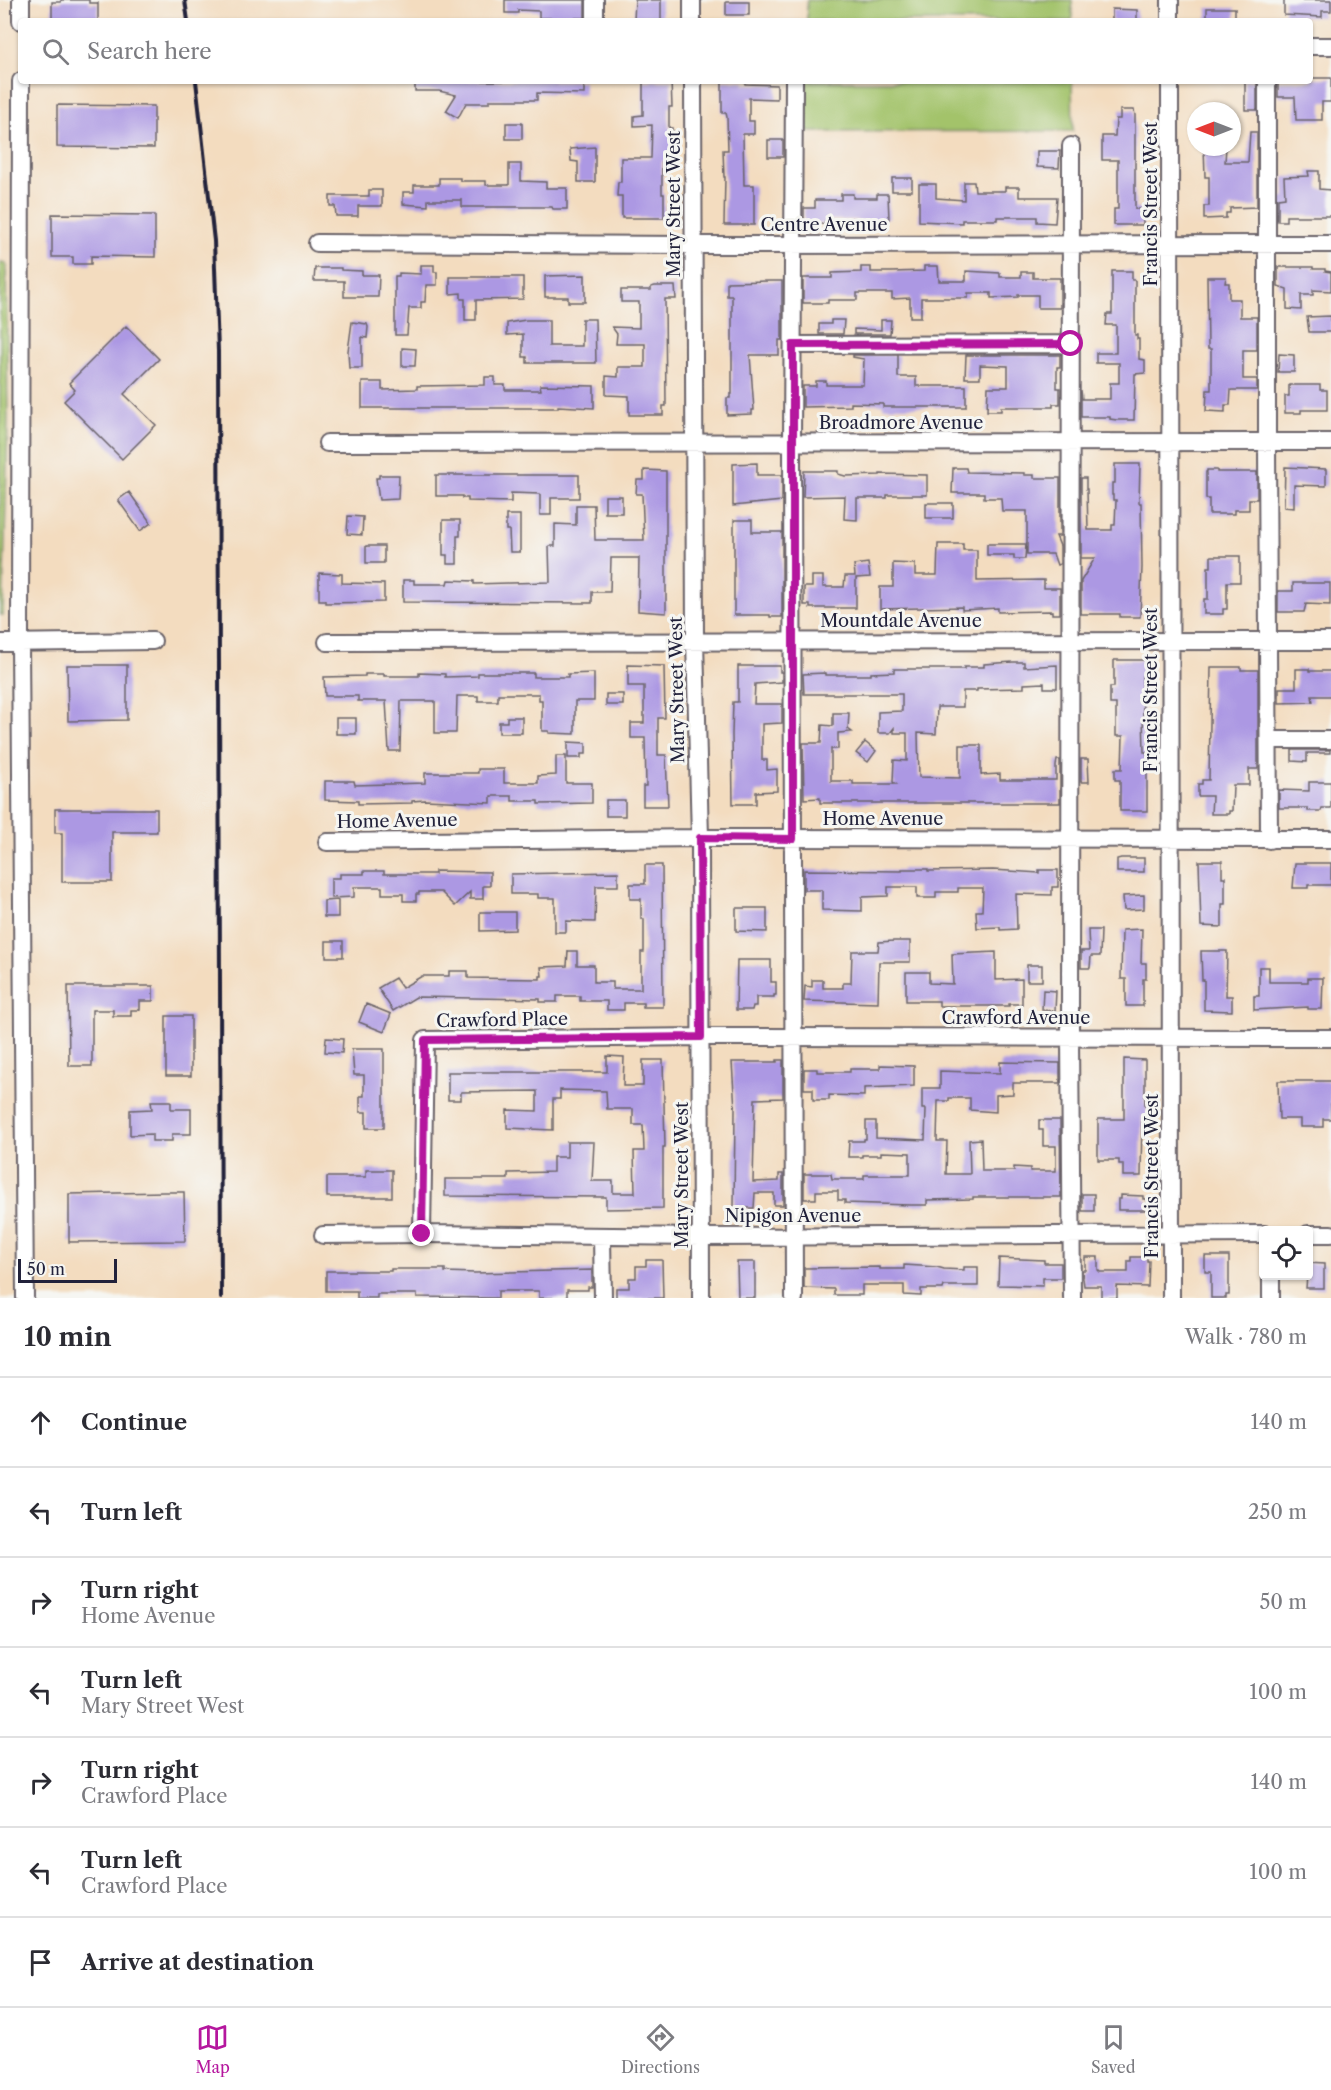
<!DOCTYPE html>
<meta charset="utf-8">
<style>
:root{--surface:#fff;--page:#f2f2f3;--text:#2b2b33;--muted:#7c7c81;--line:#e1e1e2;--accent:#b5179e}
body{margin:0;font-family:"Libre Caslon Text",serif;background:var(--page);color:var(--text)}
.controls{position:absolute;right:18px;bottom:18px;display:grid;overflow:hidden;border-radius:6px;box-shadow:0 2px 4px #0004}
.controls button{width:54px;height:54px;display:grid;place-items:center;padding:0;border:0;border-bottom:2px solid var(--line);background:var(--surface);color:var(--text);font:30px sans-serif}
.compass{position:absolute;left:1187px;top:102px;width:54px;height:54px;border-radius:50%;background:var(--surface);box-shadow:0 2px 4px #0004;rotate:270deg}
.scale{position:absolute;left:18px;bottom:15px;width:99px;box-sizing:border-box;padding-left:6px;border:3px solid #22223b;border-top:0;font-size:16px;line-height:21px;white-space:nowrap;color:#22223b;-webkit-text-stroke:4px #f6f6f2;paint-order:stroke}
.stop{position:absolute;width:18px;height:18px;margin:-14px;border:4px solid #b5179e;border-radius:50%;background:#fff}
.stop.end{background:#b5179e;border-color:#fff;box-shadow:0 2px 6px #0008}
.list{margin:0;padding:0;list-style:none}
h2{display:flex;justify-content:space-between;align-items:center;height:78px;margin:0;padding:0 24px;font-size:26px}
h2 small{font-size:20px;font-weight:400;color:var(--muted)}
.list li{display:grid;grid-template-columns:39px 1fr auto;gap:18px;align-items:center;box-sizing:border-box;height:90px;padding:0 24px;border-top:2px solid var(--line)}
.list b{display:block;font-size:22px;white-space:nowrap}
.list p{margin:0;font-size:20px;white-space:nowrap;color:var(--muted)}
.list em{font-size:20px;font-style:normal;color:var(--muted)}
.icon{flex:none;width:33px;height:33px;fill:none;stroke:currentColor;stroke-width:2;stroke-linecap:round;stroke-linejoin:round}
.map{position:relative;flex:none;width:1331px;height:1298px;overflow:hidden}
.search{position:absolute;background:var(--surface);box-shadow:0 2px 4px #0004;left:18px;right:18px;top:18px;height:66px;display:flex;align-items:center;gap:15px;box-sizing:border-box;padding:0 21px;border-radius:6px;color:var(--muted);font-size:22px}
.sheet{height:708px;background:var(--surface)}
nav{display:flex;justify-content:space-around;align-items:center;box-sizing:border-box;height:84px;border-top:2px solid var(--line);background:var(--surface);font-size:16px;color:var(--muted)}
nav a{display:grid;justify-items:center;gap:3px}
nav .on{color:var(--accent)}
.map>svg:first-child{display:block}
.green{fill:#a3c36b;stroke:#627253;stroke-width:1.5}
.building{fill:#ac98e3}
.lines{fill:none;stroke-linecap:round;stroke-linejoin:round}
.minor-casing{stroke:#6b6369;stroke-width:20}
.minor{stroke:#fff;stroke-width:16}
.rail{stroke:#22223b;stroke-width:4}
.route{stroke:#b5179e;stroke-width:8}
.labels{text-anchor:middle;stroke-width:6;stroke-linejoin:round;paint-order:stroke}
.street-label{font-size:18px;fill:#22223b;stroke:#f6f6f2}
</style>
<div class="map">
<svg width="1331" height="1298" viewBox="0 0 1331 1298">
<rect width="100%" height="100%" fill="#f6f6f2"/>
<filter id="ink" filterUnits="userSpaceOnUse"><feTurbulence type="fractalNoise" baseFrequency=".0167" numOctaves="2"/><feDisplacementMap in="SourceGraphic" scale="12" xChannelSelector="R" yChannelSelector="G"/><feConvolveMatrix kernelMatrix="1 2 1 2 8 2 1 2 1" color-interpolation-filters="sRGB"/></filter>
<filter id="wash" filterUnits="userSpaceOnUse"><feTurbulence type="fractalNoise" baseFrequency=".008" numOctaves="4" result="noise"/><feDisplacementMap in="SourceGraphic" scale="24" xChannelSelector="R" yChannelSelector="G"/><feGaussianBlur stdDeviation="1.35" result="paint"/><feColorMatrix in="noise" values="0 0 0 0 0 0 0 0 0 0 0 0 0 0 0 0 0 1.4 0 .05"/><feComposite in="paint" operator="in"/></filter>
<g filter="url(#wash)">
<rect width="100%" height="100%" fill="#f3dcbf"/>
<path class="green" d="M807,0H1072V21H807Z
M807,81H1072L1073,131L807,132Z
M0,263L6,264L8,420L3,615H0Z"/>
<g id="blocks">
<path class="building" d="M61,0H89V3H98V21H52V2H61Z
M505,0H585V18H539V11L518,10V13H505Z
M635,0H661V21H634Z
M1284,0H1331V11H1322V17L1284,15Z
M726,2H749V15H726Z
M1207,8H1235V21H1207Z
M1112,9L1137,10V21H1112Z
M1311,78H1331V102H1322V120H1296L1295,97H1278V81H1311Z
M415,81H584V94L537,93V100H489V103H466L458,118L446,111L456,95L439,91H415Z
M643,81H671L672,107H669V128H672V131H675V142H672V161H662V194H664V218H622V196H617L618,182H621V158H651L652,125L634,126V116L643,115Z
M722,81H745V84L777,85V99L749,98V121H754V134H743L744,185H754V225H724L725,177H724L723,150H728L727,117L726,113H722Z
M1245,81H1257V110H1245Z
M57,105L154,106V148L57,147Z
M1120,110H1134L1135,115V209H1143V225H1114V209H1118V160H1102V136H1115L1116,119H1120Z
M506,123H522V139H506Z
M1250,132H1257V207L1230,208V213H1226V218L1204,219V206H1209V177H1205L1204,147H1226L1225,162H1248Z
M768,140H783V157H768Z
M595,147V182H578V162L571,161L570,149Z
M1037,151H1060L1059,168L1037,167Z
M509,164H521V181L546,182V188H567V209H553L552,207H462V200H428V206L403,204V192H414V185H439V178H460V181H486V185H509Z
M1308,171H1319V189L1331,190V216H1286V221H1278V198L1285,197L1284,177L1309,176Z
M892,178H912V191H892Z
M964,182H974L975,191H1005V187H1019V197H1057L1055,223L1037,222V217H997V220H962V223L919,221V184H936V198L964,200Z
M369,190H382V206H358V216H336L335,206H330V196H369Z
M841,194H853V198H877V194H888L889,219H883V223L855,220H830L825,221V224H804V208H815V200H841Z
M52,214L155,215V257L91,256V264H73V257H52Z
M421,265H434V272H437V285H426L425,302H421V308H409L407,335H395V276H399V273L421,274Z
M924,266H938L939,281H966V271L1000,273V277H1021V272H1033V278H1060V308H1038V295H1018V297L991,298V293H968V298H921V317H910V298L892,299V293H857V300H828V303H803V278H832V273L861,272V267H871V272H892L924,271Z
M1278,267H1313V269H1325V271L1331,272V291L1313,290V295H1301V310L1287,309V289L1278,286Z
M315,268H341V270L362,271V275H379L378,297H344V281H314Z
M1112,271H1132V280H1135V335H1137V339H1139V359L1145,360V373L1135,374L1134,420H1117L1110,419V417H1081V390L1082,399H1110V383H1119V363H1096V353H1116V325H1106L1107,314H1112Z
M585,275V302H568V297H545V276Z
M450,277H523V299L476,300V320H465V299H461V293L450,294Z
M1207,277H1226L1225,283H1229V299H1240V317H1257V350H1243V379H1257V390H1231L1230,405H1225V412L1206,411L1207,390H1211V349H1208Z
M770,281H782V340H779V355H750L754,410H752V414L727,415V398H730V394H732V296H727V282Z
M655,286H675L676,299H665L666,406H663V415H629V396L606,395V376L618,377V367H645V344H616L617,334L612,327L639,328V302H621V290H651V287Z
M1331,316V332H1309L1307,317Z
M582,319H595L596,363H527V357H523V334L507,335V323L526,320H549V346H582Z
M831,320H844L843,334H819V324H831Z
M881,320H891L890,334H854V329L881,330Z
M352,322L367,324L368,327L367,338L362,337V368H349L348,351Z
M126,326L159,359L124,394L156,425L122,459L64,401L75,390L69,383Z
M402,348L416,349L415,366H402Z
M1279,354L1294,355V372H1278Z
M853,355H898V377H916V386H966V407H883V404L851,403V406L803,407V386H816V381H826V385H863L864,359L853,357Z
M966,355H1060V367H1057V388H1060V404H1053V407H1001V411H987L988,387H1008V366L980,365V378H965Z
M485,377H495V385H505V390H541L540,385L594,386V408L558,406V408H362V382H382V390L417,389V386L485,385Z
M1289,385H1320V390H1327V410H1301V413H1285V396H1289Z
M757,463V475H782V501L733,506V464Z
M1115,464H1140L1139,503H1141L1142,567L1140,617H1120V614H1081V581L1095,558H1081V478H1086V489H1087L1088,530H1112V525H1115L1116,500H1113V495H1112V483H1115Z
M1285,467L1326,469V486L1294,485V508L1284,507Z
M953,468H966L967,472L1024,473V475H1034V478H1060V536H1056L1060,546V564L1057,565L1053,554H1027V511H1002L1001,498H984V493H952Z
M644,470L666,471V613L638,611L639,558H611L610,592H592V603L403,602V580H414V584H447L448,580L474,581V584L550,582L549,546H555V524L576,525V505H594L595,540H644L642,494H636L637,480H644Z
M1207,470H1217V472H1257V499H1249V510H1234V514H1209V499H1206V472H1207Z
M804,471H838V474L845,476L880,475V474L927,475V495H887V498H857V520L844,519L845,496L803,497Z
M379,475H399L398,499L379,500L376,478H379Z
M436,475H579V498H551V515H540V494L511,493V502L468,501V498H462V496H436Z
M129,492L151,523L140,531L118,500Z
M605,496H622V513H605Z
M926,503H953V518H926Z
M506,515H520V552H510L509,530H506Z
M348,516L363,517L362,535L347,534Z
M443,520H460V536H457V564H447V555H443Z
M734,520H752V532H782V617H770V615H734Z
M938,544H963V550H977V581L1044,580V588H1060V614H1052V611L998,612V608L962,610V607L880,609V587H893V563L915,564V575H937Z
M987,544H1026L1025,559H1014V555H987Z
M366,546H384V563H366Z
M1211,556H1240V582H1227V609H1223V614H1204V599H1208V567H1211Z
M868,563L870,577L856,578V608H810V605H804V587H812V576H823V587H844L845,576H855L854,565Z
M319,573L342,574V583L384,584V602L325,603V600H319Z
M1293,583H1330V605L1306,604L1304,612H1278V591H1293Z
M1114,660H1152V676H1142L1144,752H1147V755H1150V766H1147V811H1120V780H1115V769H1122L1123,736H1116V704H1110V687H1114Z
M1013,662H1024V667L1057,665V688H1044V683L1024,684V688L977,689V691H963V707H937L936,734L918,733L919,777L960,778V745H981V775L1000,774V780H1056V766L1057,760H1060V803H820V798L804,799L803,743H821L822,725L833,726V713H849L848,729L852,732L838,733V749H831V781H853V784H896L893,782L894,760L907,761V733H894V728L890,733H878V712L902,711V694H804L803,674L825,673V675H871V673L894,672V669H964V667H984V664Z
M67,665H127V720L68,721Z
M628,665L664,666L665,718H658V755H666L668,806H643V786H646L645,738H631V723H644V686H628Z
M738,666H780V672H782V682L755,684L754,704H782V723L762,724V760H767V770L777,769V791L756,792V804H733L732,734L733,702H738Z
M1211,667H1241V670H1258V769H1249V785H1233L1232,811H1229V814H1211L1212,796H1198V784H1202V780H1209Z
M1296,669H1309V671H1331V696H1312L1313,702L1279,703V688H1296Z
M419,673L445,674V677L478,676V673H534V677H568V674L594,673V701H575V734L549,733V731H542V700H539V694H498V701H478V696H457L456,733H435V701H401L400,751H389L386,701H358V696H325L324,677L365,676V674H384V676H419Z
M606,694H623V705H606Z
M507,717H522V733H499V722H507Z
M336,718H356V734H336Z
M568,742L586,743V754H581V758H568Z
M865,742L876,751L868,762L856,753Z
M1292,750H1330V753H1307V762L1292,761Z
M556,756H566V783H592V803L538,804V801H512V796H491V803L425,800L412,801V803L358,804V801L325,800V781H354L355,785L425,783V773H478V769H504V783H538V776L556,775Z
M1081,759H1088L1089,782H1081Z
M1309,782H1331V808H1322L1321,811H1308V808H1279V790L1309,791Z
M606,800H625V816H606Z
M55,809H157V832H112V882H62V833H55Z
M1121,858H1144V872H1117V859Z
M1199,861H1222V877H1225V904H1222V927L1201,926Z
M1295,863H1331V885H1308V888H1293Z
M645,865H662L663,1007H643V1003H624V1010H607V1001H580V996H557V1002H540V999L416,997L393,1011L378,988L395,978L402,988L422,976H449V971H468V978L540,979V976H542L541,967L567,966L568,951H577V965H594V982H613V989H641V952H644V919H641V899H630V884H645Z
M902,869H928V871L993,870L1039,873V870H1058V887H1052V895L1016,894L1017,929L1000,930V927L977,928L976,911H982L983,888H958V892H936V898H917V887H888V896L862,897V911L822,910V890H804V870L902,871Z
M364,871H384V874H435V871L490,872V886H483V899H470V892L455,906L441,892H419V894H416V901H403V894H382V887H354V897L331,898V878H340V874H364Z
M618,872V886H596L595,922L566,921V932H555V898H538V894H511V874Z
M1144,895V909L1124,910L1123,896Z
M338,900V917H324V901Z
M736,908H767V932L736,931Z
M480,912H515V930L480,931Z
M1142,929L1141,963H1146V979H1143V1006H1126V979H1121L1122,930Z
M1088,930H1101L1100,956H1091L1090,968H1081V951H1089Z
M326,941H343V957H326Z
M894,941H910V962H879L878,1003L804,1001L805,986L812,987V980H823V988H843V983H851L852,951H878L879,942Z
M1201,951H1227L1226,996H1232V1011L1204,1010V980H1202Z
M996,952V980L1022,979V1004H1009V1006H939V1001H906V972H929V983L953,984L952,954Z
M737,960H771V982H776V995H774V997H756V1006H753L752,1010H736Z
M1027,965H1042V981H1027Z
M1259,967H1269V982H1308V978H1323L1322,1009H1308V1007L1254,1010V996H1259Z
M68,986H153V1001H140V1010H131V1016H113V1010H92V1066H69Z
M1043,990L1056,991L1055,1011L1042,1010Z
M366,1004L391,1014L384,1032L359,1022Z
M166,1016H191V1076H166Z
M326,1038L343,1039L342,1053L325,1052Z
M352,1049H384V1128H366V1112H360V1096H364V1075H354Z
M607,1056L624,1057L623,1086H643V1060H663L665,1147H663V1208L606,1209V1197L445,1196V1179H508V1173L553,1172V1157H567V1142H594L592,1181H613V1193H635L634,1151H644L643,1125H633V1109H607L606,1091L560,1090V1099H553V1130L507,1128V1110L537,1111V1091L461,1092V1100H448V1072H607Z
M1124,1059L1145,1060V1105H1147V1116H1142L1141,1176H1123V1164H1119V1160H1098V1119H1124Z
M777,1060H783V1098L755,1099L753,1182L779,1181V1174H783V1205H774V1193H755L754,1208H734L735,1109L732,1062H777Z
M1000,1062L1060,1063V1083H1013V1094L996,1095V1112L970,1110V1098H949V1101H938L937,1141H947L946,1174H970L969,1140L981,1139L982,1171H1014V1167L1030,1168V1171H1056V1146H1043V1130H1039V1120H1060L1061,1197H973V1199L927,1200V1205H910L845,1203V1200H838V1191H816V1199H804V1174H831L832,1179H864V1175H910V1153L881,1152V1155H862V1157H848L849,1141H864V1139H866V1121H876V1138L925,1140L926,1109H922V1088H940V1071L1000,1073Z
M880,1065L914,1066V1086L864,1088V1096L829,1095V1100H813V1089H804V1069H817V1072H850V1069H880Z
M1278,1081H1331V1119H1323V1127H1300V1119H1279Z
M151,1101H171V1109H191V1134H172V1141H152V1134L130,1135V1110L152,1109Z
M366,1170H392V1197H327V1177H366Z
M164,1192H184L185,1241L69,1242V1194Z
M1082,1194H1094V1211H1082Z
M1121,1195L1143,1196V1199H1147V1210H1118V1199H1121Z
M1205,1256H1229V1295H1226V1298H1211V1272H1205Z
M1085,1257H1098V1270L1100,1272H1128V1261H1131V1257H1147V1261H1149L1148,1287L1117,1286V1298H1101V1286H1084L1082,1270H1085Z
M999,1258L1044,1260V1263H1061V1278H1043V1286L998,1285Z
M646,1260H662L663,1298H616V1288H629V1278H636V1266H646Z
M737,1262H755V1298H738Z
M1308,1263L1324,1264V1288H1306Z
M904,1265L937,1267L944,1269L964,1270V1267H978V1286H944L943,1289H921V1296L904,1295V1285H862V1295H834V1289L804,1288V1268L880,1267V1269H904Z
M391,1269H445V1272L475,1273L592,1270V1287H588V1290H567V1298H539V1291H498V1298L417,1297V1294H377V1298H357V1291H326V1271H391Z"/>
</g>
</g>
<g filter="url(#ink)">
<use href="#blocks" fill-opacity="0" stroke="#6b6369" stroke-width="1.5"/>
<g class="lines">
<defs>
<path id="minor" d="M692,0V21
M1170,0V21
M21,21V0
M595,21V0
M1310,46H1331
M21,81L20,643L25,1298
M693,81L695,640L700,838L701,1298
M1170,81L1171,1298
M1267,81V442L1269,840
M1071,146L1070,1038L1072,1298
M317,243L693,245L1331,244
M793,345L1071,344
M327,443L1331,442
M327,642L1331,641
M0,643L153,641
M1269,740H1331
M327,842L700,838L1331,839
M422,1234L425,1040L701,1037L1331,1038
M1308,1234H1331
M323,1235L422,1234L701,1237L1264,1234
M602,1236L603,1298
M794,1298L792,442L794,81
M1271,1298V1276"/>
</defs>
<use href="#minor" class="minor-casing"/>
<use href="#minor" class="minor"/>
<path class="rail" d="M185,0L188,21
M196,81L214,241L218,351L221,1298"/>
</g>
</g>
<g class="lines" filter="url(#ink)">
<path class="route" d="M422,1234L425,1040L701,1037L700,838L793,839V345L1071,344"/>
</g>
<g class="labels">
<g class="street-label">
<text transform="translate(674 204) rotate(-90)" y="6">Mary Street West</text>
<text transform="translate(1151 204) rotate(-90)" y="6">Francis Street West</text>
<text x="824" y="231">Centre Avenue</text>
<text x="901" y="429">Broadmore Avenue</text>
<text x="901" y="627">Mountdale Avenue</text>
<text transform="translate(677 690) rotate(-91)" y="6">Mary Street West</text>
<text transform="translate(1151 690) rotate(-90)" y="6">Francis Street West</text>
<text x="883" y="825">Home Avenue</text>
<text transform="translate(397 821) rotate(-1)" y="6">Home Avenue</text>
<text x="1016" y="1024">Crawford Avenue</text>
<text transform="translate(502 1020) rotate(-1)" y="6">Crawford Place</text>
<text transform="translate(682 1175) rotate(-90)" y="6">Mary Street West</text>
<text transform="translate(1152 1176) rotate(-90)" y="6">Francis Street West</text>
<text x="793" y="1222">Nipigon Avenue</text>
</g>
</g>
</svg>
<div class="controls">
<button><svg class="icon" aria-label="locate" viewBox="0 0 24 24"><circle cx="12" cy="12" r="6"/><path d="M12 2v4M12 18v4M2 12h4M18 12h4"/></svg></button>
</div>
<svg class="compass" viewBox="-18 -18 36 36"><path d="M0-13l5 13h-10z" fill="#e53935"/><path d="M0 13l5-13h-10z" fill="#7c7c81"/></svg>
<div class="scale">50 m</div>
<div class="stop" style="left:1071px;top:344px"></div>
<div class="stop end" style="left:422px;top:1234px"></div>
<div class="search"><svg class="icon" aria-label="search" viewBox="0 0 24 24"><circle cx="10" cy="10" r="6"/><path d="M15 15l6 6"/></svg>Search here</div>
</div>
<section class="sheet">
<h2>10 min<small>Walk · 780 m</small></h2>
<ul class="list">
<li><svg class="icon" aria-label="ahead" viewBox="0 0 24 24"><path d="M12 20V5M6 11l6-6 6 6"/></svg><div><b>Continue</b></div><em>140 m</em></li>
<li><svg class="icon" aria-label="left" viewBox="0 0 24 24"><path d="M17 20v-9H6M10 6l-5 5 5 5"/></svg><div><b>Turn left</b></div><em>250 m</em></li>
<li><svg class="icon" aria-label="right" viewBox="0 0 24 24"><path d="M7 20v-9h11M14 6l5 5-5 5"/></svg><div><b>Turn right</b><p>Home Avenue</p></div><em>50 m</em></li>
<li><svg class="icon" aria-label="left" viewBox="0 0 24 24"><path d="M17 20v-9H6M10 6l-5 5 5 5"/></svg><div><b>Turn left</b><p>Mary Street West</p></div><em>100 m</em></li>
<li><svg class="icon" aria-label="right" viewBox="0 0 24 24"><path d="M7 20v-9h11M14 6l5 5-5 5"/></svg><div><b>Turn right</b><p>Crawford Place</p></div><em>140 m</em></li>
<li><svg class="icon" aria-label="left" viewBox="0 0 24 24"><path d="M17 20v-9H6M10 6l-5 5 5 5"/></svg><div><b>Turn left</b><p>Crawford Place</p></div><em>100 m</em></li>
<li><svg class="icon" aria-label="arrive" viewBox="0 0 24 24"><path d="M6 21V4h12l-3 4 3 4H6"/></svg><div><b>Arrive at destination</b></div></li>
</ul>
</section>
<nav>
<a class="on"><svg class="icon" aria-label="map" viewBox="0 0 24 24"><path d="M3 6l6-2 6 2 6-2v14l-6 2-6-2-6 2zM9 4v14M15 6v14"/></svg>Map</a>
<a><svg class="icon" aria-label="directions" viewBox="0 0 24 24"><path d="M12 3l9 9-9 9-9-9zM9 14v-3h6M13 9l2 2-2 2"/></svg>Directions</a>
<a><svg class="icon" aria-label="saved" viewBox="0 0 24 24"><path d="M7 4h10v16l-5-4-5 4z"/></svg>Saved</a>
</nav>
